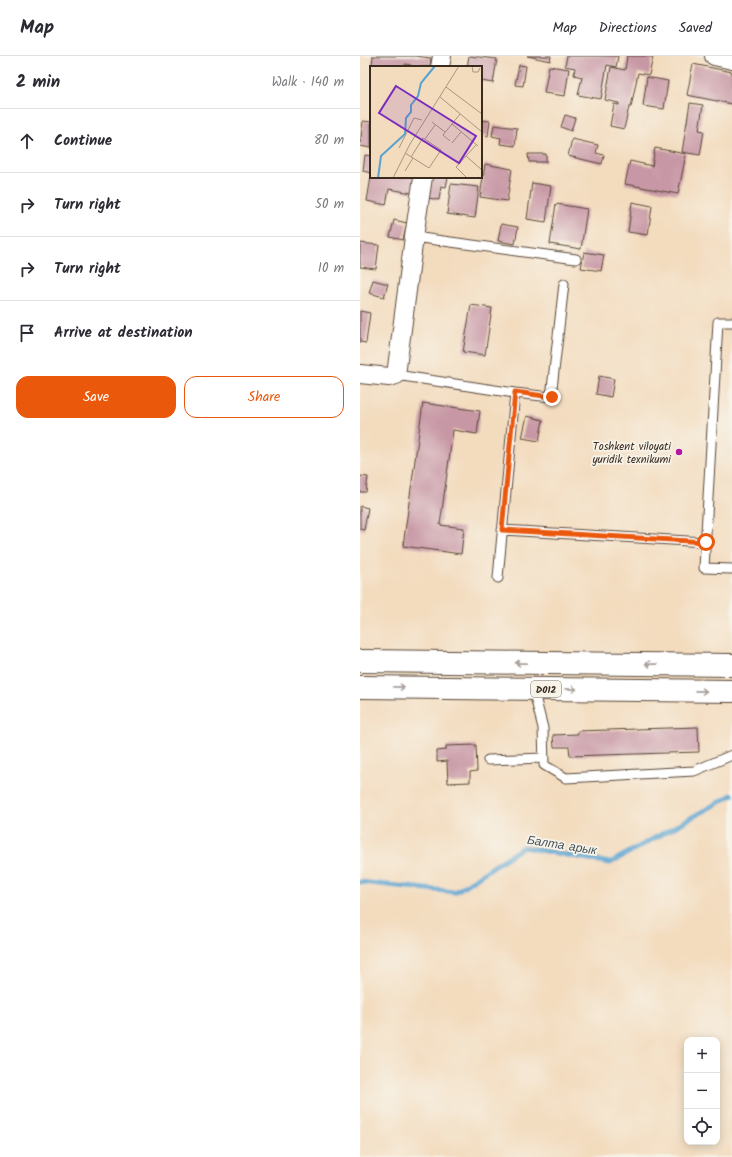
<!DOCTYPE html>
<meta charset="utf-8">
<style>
:root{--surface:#fff;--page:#f2f2f3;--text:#2b2b33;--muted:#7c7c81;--line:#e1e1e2;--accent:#ea580c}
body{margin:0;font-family:Kalam,sans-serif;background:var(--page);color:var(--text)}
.controls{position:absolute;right:12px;bottom:12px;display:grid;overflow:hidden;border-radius:8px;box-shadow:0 2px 10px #0003}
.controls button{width:36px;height:36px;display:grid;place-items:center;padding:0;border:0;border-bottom:1px solid var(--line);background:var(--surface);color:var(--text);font:20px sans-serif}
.stop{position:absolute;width:12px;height:12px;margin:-9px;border:3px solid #ea580c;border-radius:50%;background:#fff}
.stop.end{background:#ea580c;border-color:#fff;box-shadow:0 1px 4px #0008}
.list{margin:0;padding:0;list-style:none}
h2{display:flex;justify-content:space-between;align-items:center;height:52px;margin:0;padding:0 16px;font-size:17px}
h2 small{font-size:13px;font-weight:400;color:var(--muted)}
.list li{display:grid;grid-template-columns:26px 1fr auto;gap:12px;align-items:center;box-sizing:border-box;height:64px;padding:0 16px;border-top:1px solid var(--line)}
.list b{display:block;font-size:15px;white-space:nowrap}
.list em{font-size:13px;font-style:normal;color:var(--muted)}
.actions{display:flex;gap:8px;padding:12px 16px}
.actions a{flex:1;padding:9px 0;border:1px solid var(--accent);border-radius:12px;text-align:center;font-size:14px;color:var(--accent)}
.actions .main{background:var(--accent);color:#fff}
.icon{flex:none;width:22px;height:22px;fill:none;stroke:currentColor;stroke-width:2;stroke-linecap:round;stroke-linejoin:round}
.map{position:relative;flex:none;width:372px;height:1101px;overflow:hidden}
header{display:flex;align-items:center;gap:24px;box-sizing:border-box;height:56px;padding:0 20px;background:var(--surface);border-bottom:1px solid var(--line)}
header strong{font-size:19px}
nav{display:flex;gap:22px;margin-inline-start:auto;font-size:14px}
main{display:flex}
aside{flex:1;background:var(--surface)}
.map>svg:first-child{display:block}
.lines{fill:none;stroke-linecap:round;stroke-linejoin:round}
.stream{stroke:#58a3d0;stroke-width:5}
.building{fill:#c797a5}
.lane-casing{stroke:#574536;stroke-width:11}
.street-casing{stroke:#574536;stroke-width:20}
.highway-casing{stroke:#574536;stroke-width:24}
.lane{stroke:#fff;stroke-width:9}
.street{stroke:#fff;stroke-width:18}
.highway{stroke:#fff;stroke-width:22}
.oneway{stroke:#a79f9a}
.route{stroke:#ea580c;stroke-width:5}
.poi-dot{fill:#b5179e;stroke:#f7f3e8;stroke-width:1.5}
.labels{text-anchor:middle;stroke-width:3.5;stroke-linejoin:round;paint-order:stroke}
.shield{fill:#f7f3e8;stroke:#73665b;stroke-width:1}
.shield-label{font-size:10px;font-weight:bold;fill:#3b2a1e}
.poi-label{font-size:11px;fill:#3b2a1e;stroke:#f7f3e8;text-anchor:end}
.water-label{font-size:12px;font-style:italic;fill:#45545c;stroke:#f7f3e8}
.inset-river{fill:none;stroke:#58a3d0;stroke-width:2}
.inset-road{fill:none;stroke:#a9947e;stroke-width:1}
.view{fill:#7b2cbf;fill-opacity:0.15;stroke:#7b2cbf;stroke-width:2}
.inset-edge{fill:none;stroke:#3b2a1e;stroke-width:2}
</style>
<header>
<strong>Map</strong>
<nav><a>Map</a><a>Directions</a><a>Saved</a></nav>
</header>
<main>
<aside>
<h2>2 min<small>Walk · 140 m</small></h2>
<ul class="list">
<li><svg class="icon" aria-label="ahead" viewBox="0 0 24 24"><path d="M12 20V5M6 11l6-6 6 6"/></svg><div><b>Continue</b></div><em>80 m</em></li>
<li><svg class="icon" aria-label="right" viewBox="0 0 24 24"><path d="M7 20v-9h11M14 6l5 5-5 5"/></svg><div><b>Turn right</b></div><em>50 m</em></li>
<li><svg class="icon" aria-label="right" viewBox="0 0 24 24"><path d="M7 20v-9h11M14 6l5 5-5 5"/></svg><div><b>Turn right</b></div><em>10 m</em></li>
<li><svg class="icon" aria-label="arrive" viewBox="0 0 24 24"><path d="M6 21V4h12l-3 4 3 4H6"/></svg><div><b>Arrive at destination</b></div></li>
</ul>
<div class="actions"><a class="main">Save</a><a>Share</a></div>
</aside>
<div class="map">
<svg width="372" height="1101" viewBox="0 0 372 1101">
<rect width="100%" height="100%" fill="#f7f3e8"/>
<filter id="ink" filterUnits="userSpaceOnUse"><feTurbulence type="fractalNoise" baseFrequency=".025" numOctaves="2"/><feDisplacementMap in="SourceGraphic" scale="8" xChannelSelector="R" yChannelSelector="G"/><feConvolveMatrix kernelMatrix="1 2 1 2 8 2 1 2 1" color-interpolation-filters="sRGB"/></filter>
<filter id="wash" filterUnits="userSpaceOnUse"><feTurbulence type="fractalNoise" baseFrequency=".012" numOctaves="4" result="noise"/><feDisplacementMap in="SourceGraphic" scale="16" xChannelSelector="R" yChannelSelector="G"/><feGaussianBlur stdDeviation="0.9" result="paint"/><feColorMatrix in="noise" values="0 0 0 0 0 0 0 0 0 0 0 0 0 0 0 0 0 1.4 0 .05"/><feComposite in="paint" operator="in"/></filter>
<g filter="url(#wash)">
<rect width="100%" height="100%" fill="#f3dbbe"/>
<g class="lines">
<path class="stream" d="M0,826L95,836L163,791L250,807L372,739"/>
</g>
<g id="blocks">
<path class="building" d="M13,0H55L71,2L70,11H50L51,9L45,8V11H27L12,9Z
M109,0L137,3L133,27L121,25V11H107Z
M167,0H191L190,5Z
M207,0H258L256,11L247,9L241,43L218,39L222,21L214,19L215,12L205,10Z
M267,0H286L293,1L289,19L278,17L271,51H269L264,73L250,70L254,48L259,49V47L245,44L251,11L265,14Z
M333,8L372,16V48L327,39Z
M159,9L166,10L163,30L155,29Z
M189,10L209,13L205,40L184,37Z
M287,21L308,25L304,53L283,50Z
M330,47L343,49L339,74L344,75L340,99L322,96Z
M205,59L215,62L211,75L201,71Z
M122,64L130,65L128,80L121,79Z
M3,65L11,66V92L0,90Z
M134,69L157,72L155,90L140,88L141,82L132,80Z
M212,83L238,89L236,97L244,99L242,108L208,100Z
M295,92L326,98L318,138L265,128L270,105L292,110Z
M168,98H186V106H169Z
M5,99L11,100V117L3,115Z
M125,108L152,113L147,145L120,141Z
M11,121H54L52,137L29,133L26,149L7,145Z
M72,121H88L86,131L81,130L79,144L69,142Z
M172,127L191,130L186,166L167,163Z
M91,128L119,131L115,162L87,158Z
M272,146L292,150L288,179L268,176Z
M196,148L227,153L221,193L190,188Z
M34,164L47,167L43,184L30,181Z
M141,168L158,171L155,188L138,185Z
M0,187L19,189L16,213L0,211Z
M224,196L244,199L241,215L221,212Z
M13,224L28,228L24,241L9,237Z
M111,249L132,252L125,299L103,296Z
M0,255L10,257L6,287L0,286Z
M239,320L254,323L251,341L236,338Z
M63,347L120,355L117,378L93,374L80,469L104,472L101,498L43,490Z
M167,360L183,364L179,385L162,382Z
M0,420L8,421L6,436H0Z
M0,450L8,452L4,474L0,473Z
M338,671L339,696L210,700L209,691H194L193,679L218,678V675Z
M116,689L117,715L110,716V726L88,727L87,705L77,706V695L86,694V690Z"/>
</g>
</g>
<g filter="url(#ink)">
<use href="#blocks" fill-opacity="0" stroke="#574536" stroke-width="1"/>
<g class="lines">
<defs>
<path id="lane" d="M54,181L216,203
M372,266H358L344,512L372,513
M36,319L155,337L191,341L204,228
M142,474L345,486
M138,522L155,337
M173,633L183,672L184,709L206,722L334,715L372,699
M128,704L184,702"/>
<path id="street" d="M354,0L372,4
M80,11L82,0
M0,318L29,321L36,319L54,181L63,121"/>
<path id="highway" d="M0,605L372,609
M0,631L372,635"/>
</defs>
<use href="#lane" class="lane-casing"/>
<use href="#street" class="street-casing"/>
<use href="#highway" class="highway-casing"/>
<use href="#lane" class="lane"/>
<use href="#street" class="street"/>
<use href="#highway" class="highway"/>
</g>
<defs><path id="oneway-shaft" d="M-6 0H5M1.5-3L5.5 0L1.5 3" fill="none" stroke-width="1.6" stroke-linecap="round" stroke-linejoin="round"/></defs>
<g class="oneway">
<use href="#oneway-shaft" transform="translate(161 607) rotate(-179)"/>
<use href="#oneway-shaft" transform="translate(291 608) rotate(-179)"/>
<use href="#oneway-shaft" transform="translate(39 631) rotate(1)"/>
<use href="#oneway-shaft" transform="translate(211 633) rotate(1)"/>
<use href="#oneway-shaft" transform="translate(341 635) rotate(1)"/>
</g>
</g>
<g class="lines" filter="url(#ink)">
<path class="route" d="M192,341L155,336L142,474L346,486"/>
</g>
<circle class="poi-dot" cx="319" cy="396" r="4"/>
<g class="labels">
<rect class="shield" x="171" y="625" width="30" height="16" rx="3"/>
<g class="shield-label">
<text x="186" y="637">D012</text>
</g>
<g class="poi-label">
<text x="311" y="394">Toshkent viloyati<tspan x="311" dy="13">yuridik texnikumi</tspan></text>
</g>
<g class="water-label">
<text transform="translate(202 789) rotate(9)" y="4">Балта арык</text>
</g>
</g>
<g transform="translate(10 10)">
<rect width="112" height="112" fill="#f3dbbe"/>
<path class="inset-river" d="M8,112L11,90L35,68L36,52L41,46V39L48,30L51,17L65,0"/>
<path class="inset-road" d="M102,0L103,6H108L110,2M76,21L112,48M70,31L112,66M90,48L82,58L108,80M62,56L75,66M55,73L65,59M80,75L73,69L82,58M82,77L91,66M29,82L44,52L52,54M35,87L59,102L71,84L53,72L41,91M96,90L112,104M35,105L43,92M23,112L40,78L89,0M97,112L86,101L106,79"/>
<path class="view" d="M26,20L106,70L89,97L9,47Z"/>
<rect width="112" height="112" class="inset-edge"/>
</g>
</svg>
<div class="controls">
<button>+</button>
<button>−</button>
<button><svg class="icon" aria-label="locate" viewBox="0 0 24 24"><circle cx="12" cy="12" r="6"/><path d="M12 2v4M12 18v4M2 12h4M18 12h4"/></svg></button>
</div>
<div class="stop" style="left:346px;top:486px"></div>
<div class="stop end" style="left:192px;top:341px"></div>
</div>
</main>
